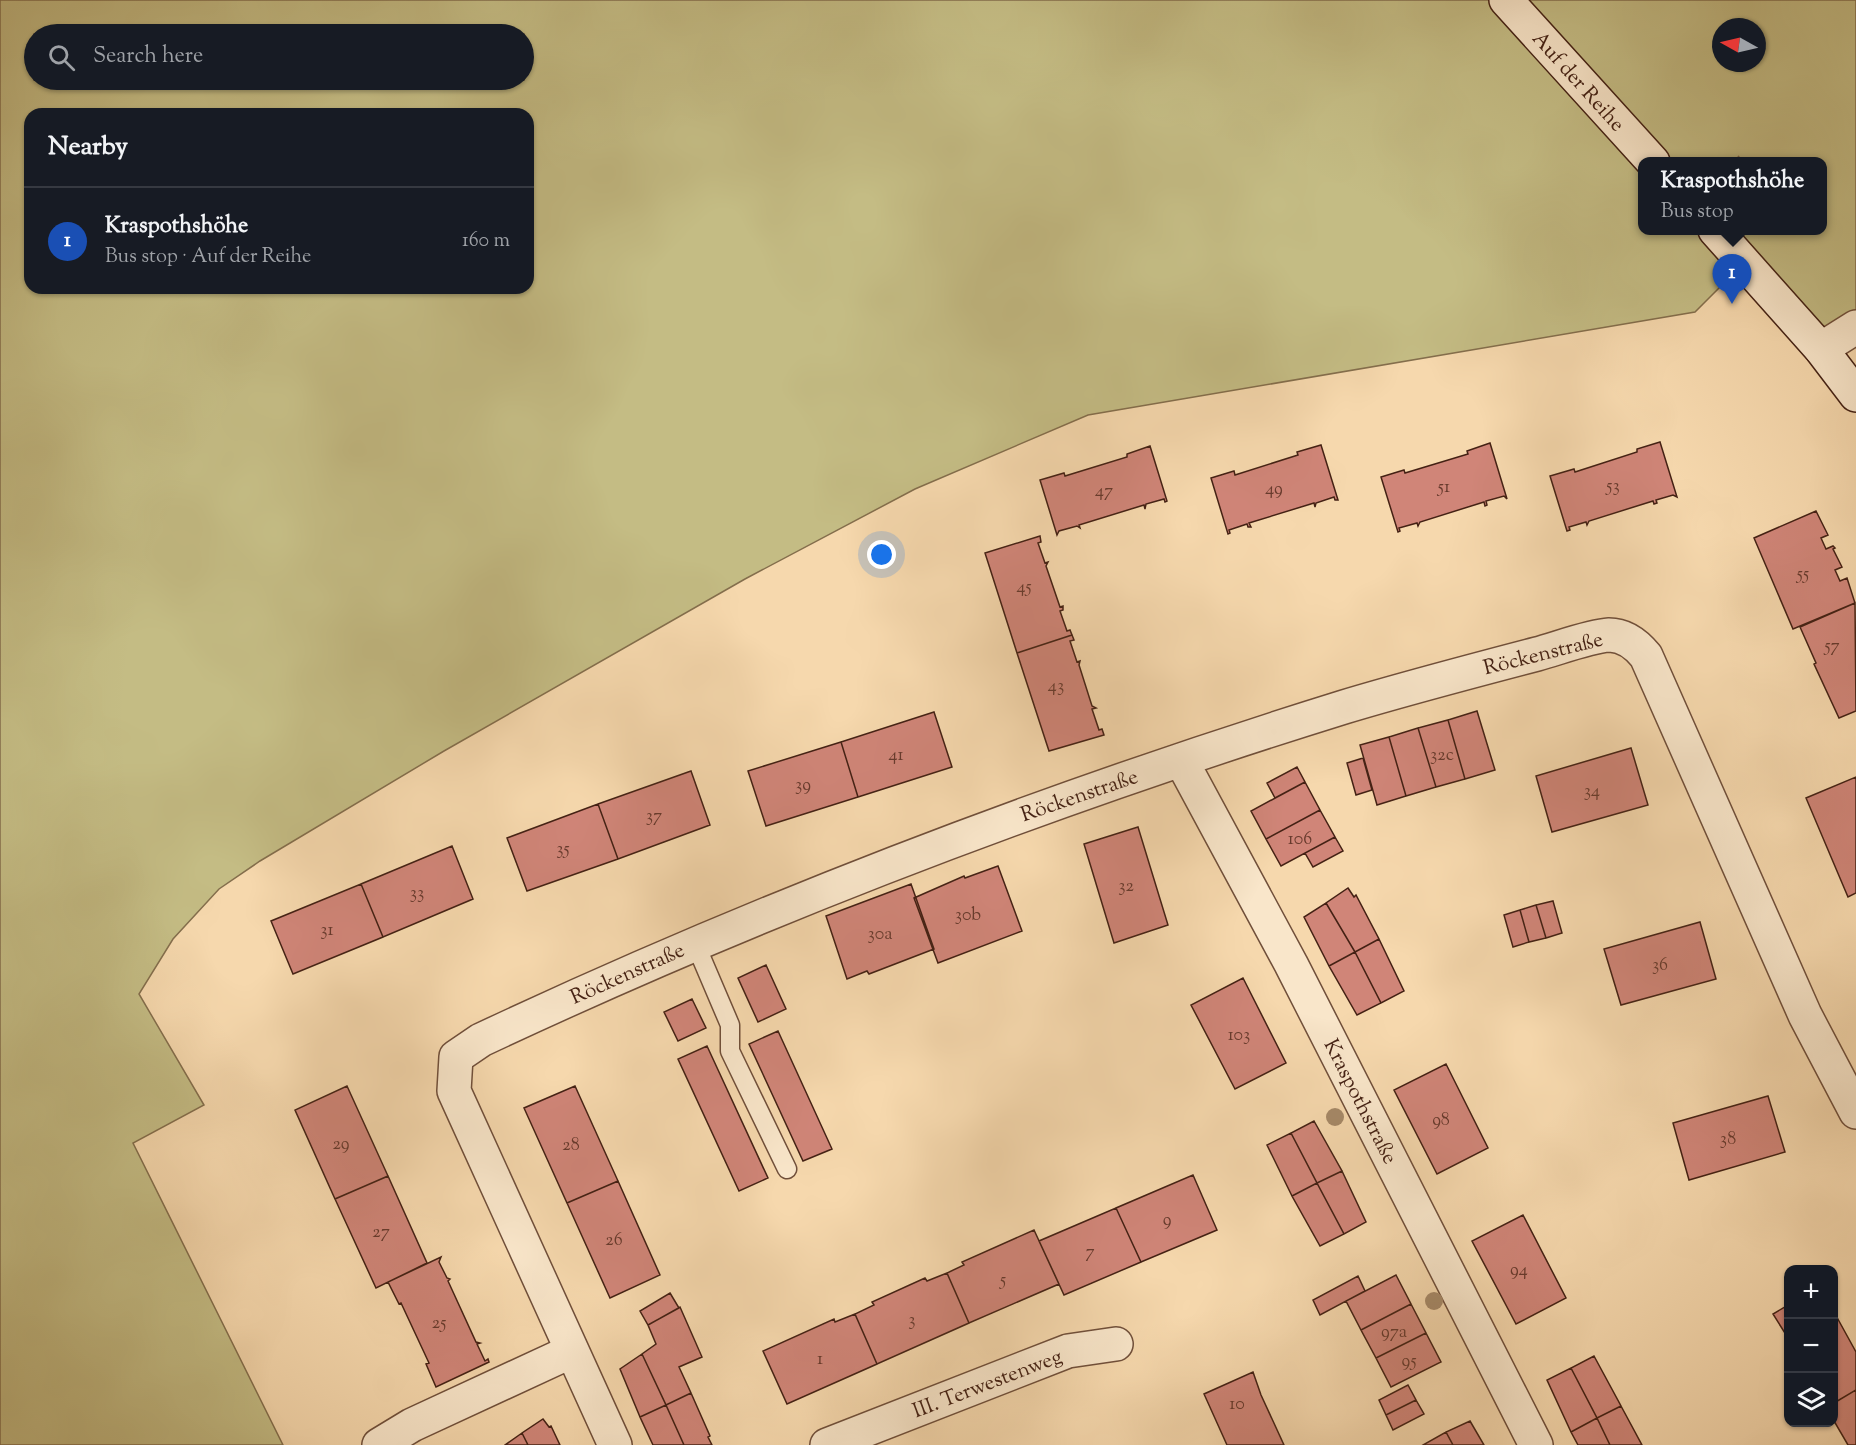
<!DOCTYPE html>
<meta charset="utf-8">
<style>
:root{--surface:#171b24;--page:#20242c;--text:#f1f3f6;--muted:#9ea1a6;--line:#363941;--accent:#c59692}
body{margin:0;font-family:"Sorts Mill Goudy",serif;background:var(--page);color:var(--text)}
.controls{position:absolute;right:18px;bottom:18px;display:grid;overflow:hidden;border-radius:12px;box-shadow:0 2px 4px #0004}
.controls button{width:54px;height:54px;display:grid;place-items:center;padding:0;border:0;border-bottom:2px solid var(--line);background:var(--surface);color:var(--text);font:30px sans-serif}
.compass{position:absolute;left:1712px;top:18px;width:54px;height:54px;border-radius:50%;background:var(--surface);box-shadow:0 2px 4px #0004;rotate:278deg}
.you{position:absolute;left:882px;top:555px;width:21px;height:21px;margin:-15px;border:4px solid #fff;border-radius:50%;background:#1a73e8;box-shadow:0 0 0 9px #1a73e833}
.badge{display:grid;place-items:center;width:39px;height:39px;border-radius:50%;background:var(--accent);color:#fff;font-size:20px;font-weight:700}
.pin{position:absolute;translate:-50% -50px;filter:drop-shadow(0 2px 3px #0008)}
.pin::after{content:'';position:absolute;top:32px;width:21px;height:18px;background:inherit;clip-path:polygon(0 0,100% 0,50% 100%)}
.popup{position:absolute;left:1638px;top:157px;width:189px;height:78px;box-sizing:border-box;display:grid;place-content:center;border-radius:12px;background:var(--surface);filter:drop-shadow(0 2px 4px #0005);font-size:20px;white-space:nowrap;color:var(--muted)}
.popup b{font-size:22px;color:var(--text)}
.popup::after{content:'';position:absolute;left:50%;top:100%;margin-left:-12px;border:12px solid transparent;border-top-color:var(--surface)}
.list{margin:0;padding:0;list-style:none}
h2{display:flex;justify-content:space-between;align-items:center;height:78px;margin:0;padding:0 24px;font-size:26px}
h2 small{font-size:20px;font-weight:400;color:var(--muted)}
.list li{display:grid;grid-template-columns:39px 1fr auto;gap:18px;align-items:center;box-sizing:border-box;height:108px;padding:0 24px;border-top:2px solid var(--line)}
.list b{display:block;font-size:22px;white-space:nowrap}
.list p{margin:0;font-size:20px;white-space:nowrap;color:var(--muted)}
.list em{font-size:20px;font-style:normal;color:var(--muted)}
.icon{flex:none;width:33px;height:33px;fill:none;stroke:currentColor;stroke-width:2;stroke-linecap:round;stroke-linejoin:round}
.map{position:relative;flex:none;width:1856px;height:1445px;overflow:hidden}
.search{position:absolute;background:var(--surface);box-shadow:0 2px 4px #0004;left:24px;top:24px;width:510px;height:66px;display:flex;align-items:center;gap:15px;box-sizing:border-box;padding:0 21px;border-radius:33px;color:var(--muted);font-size:22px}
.panel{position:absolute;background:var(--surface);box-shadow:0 2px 4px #0004;left:24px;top:108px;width:510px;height:186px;border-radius:18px}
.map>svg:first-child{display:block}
.green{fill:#c4bc84;stroke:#846e4c;stroke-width:1.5;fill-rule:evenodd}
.building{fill:#d08578;stroke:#442114;stroke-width:1.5}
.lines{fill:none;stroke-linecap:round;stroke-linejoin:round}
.lane-casing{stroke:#704f3a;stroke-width:21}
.street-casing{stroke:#704f3a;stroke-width:36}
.secondary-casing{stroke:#442114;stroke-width:36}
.lane{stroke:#f9e6ca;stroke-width:18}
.street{stroke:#f9e6ca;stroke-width:33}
.secondary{stroke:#f9e6ca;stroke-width:33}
.tree{fill:#a68968}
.labels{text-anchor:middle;stroke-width:4.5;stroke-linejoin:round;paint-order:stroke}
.number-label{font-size:18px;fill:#673a2d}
.street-label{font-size:21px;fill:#442114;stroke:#f9e6ca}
</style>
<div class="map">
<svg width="1856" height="1445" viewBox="0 0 1856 1445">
<rect width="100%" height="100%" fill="#f6d8ad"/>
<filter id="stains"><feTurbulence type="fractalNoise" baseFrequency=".00333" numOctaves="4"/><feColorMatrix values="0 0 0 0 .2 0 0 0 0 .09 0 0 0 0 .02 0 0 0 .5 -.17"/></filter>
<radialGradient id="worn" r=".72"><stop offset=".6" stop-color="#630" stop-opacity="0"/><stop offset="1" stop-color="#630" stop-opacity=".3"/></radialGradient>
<path class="green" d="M0,0H1856V328L1823,349L1743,264L1695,312L1088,415L915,489L745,579L444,751L260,861L219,889L173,939L139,994L204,1105L133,1143L283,1445H0ZM1721,27H1757V63H1721ZM34,34H524V80H34ZM30,114H528V288H30ZM1738,156L1743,161L1822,162V230H1642V162L1741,161Z"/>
<path class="building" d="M1660,442L1677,497L1673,495L1656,500L1657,503L1654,504L1653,501L1589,521L1587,525L1586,522L1569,527L1570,530L1567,531L1550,476L1574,469L1575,472L1637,452V449Z
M1490,443L1507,499L1504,496L1486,501L1487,505L1485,506L1484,502L1420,522L1418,526L1417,523L1399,528L1400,531L1398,532L1381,477L1404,470L1405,473L1468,454L1467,451Z
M1321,445L1338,500H1335L1334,497L1316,503L1315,507L1314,503L1249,523L1251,527H1248L1247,524L1229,530L1230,533L1228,534L1211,478L1234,471L1235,475L1298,455L1297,452Z
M1150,446L1167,501L1165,502L1164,499L1146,504L1145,509L1144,505L1079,525L1080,528L1077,526L1059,531L1057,535L1040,480L1064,473L1065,476L1127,457V454Z
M1816,511L1828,535L1821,538L1826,549L1833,546L1835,548L1833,549L1842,567L1835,570L1840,581L1847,578L1855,603L1793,629L1754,538Z
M1040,536L1041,542L1038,543L1045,563L1048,562L1046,566L1060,607L1063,606V610L1060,611L1067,631L1070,630L1072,635L1017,653L985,553Z
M1855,603L1856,711L1839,718L1814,664L1816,663L1800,627Z
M1072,635L1074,640L1070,641L1077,662L1080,661L1079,665L1092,706L1096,708L1092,709L1099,730L1102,729L1104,735L1049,751L1017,653Z
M1477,711L1495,770L1465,779L1448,720Z
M934,712L952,767L858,797L841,742Z
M1448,720L1465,779L1436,787L1418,728Z
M1418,728L1436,787L1406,796L1389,737Z
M1389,737L1406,796L1377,805L1360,745Z
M841,742L858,797L766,826L748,771Z
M1631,748L1648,805L1552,832L1536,776Z
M1363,758L1372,790L1356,795L1347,763Z
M1297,767L1305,782L1275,798L1267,783Z
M691,771L710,825L618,859L598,804Z
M1856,777V893L1848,897L1806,798Z
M1305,782L1320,810L1266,839L1251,811Z
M598,804L618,859L527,891L507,838Z
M1320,810L1335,837L1281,866L1266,839Z
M1138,827L1168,925L1114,943L1084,844Z
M1335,837L1343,851L1313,867L1305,853Z
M452,846L473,899L383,937L361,884Z
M998,866L1022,931L938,963L914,898L964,876L965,878Z
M361,884L383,937L293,974L271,921Z
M911,884L934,949L869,974L867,971L847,979L826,916Z
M1348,888L1354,897L1356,895L1379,939L1355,952L1326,903Z
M1553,901L1562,933L1546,938L1536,905Z
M1326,903L1355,952L1329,966L1304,917Z
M1536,905L1546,938L1529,942L1520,910Z
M1520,910L1529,942L1513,947L1504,915Z
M1700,922L1716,979L1621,1005L1604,949Z
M1379,939L1404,991L1381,1003L1355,952Z
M1355,952L1381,1003L1357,1015L1329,966Z
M766,965L786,1009L758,1022L738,978Z
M1243,978L1286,1063L1235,1089L1191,1005Z
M692,999L706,1028L678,1041L664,1012Z
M778,1031L832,1149L803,1161L749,1044Z
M707,1046L768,1178L739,1191L678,1059Z
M1446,1064L1488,1148L1437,1174L1394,1090Z
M347,1086L388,1176L335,1199L295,1110Z
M575,1086L618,1181L567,1203L524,1108Z
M1768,1096L1785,1152L1689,1180L1673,1123Z
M1314,1121L1342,1171L1317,1183L1291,1133Z
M1291,1133L1317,1183L1292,1196L1267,1145Z
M1342,1171L1366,1222L1344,1234L1317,1183Z
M1193,1175L1217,1230L1141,1262L1116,1208Z
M388,1176L427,1263L376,1288L335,1199Z
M618,1181L660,1275L610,1298L567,1203Z
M1317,1183L1344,1234L1320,1246L1292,1196Z
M1116,1208L1141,1262L1064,1295L1039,1241Z
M1523,1215L1566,1298L1516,1324L1472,1241Z
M1034,1230L1059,1284L969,1323L947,1273L964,1265L962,1262Z
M441,1257L439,1262L447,1278L450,1279L448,1281L476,1342L480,1343L477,1344L485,1361L488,1359L489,1362L436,1387L426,1364L429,1363L401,1303L399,1304L388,1282Z
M947,1273L969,1323L877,1364L855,1314L874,1305L872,1302L925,1278L927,1281Z
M1396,1275L1411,1304L1361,1330L1346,1301Z
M1358,1276L1365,1291L1320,1315L1313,1300Z
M670,1293L679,1308L648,1325L640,1311Z
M1411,1304L1426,1333L1376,1358L1361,1330Z
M1788,1305V1338L1773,1314Z
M680,1307L702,1357L679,1367L691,1393L666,1405L642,1354L656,1344L648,1325Z
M1834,1312L1856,1352V1390L1834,1403Z
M855,1314L877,1364L787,1404L763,1351L834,1319L835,1322Z
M1426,1333L1441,1362L1391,1387L1376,1358Z
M642,1354L666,1405L640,1417L620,1369Z
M1594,1356L1621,1406L1597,1418L1571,1368Z
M1571,1368L1597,1418L1571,1432L1547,1380Z
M1253,1372L1261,1395L1284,1445H1227L1204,1394Z
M1408,1385L1416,1400L1386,1415L1379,1400Z
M1856,1390V1445H1848L1834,1421V1403Z
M691,1393L710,1436L708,1437L712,1445H684L666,1405Z
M1416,1400L1424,1414L1393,1430L1386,1415Z
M666,1405L684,1445H653L640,1417Z
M1621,1406L1642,1445H1610L1597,1418Z
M1597,1418L1610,1445H1578L1571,1432Z
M543,1419L549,1427L551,1426L560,1445H528L522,1433Z
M1470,1421L1484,1445H1453L1446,1432Z
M1446,1432L1453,1445H1423Z
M522,1433L528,1445H505Z"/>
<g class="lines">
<defs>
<path id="lane" d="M695,943L730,1025V1051L787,1169"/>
<path id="street" d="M1821,349L1856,327
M1181,760L1291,964L1536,1445
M379,1445L412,1425L572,1351
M615,1445L454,1091L456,1057L481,1040C762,908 1048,799 1344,707C1407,688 1472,671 1537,654C1556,649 1590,636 1609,635C1624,635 1637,645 1646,656L1805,1015L1856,1112
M827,1445L1068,1351L1116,1344"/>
<path id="secondary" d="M1506,0L1653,162
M1715,230L1821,349L1856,395"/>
</defs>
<use href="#lane" class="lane-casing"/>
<use href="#street" class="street-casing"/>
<use href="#secondary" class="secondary-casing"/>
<use href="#lane" class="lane"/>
<use href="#street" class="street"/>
<use href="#secondary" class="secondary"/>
</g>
<g class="tree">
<circle cx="1335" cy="1117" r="9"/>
<circle cx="1434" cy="1301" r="9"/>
</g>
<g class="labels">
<g class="number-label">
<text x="1613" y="491">53</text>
<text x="1444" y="492">51</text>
<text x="1274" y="494">49</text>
<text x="1104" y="496">47</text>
<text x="1803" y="579">55</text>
<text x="1024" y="592">45</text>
<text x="1832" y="651">57</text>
<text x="1056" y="691">43</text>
<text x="896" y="760">41</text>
<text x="1442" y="760">32c</text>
<text x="803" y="790">39</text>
<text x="1592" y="796">34</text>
<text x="654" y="821">37</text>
<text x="1300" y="844">106</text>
<text x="563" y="854">35</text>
<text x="1126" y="891">32</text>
<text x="417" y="898">33</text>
<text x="968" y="920">30b</text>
<text x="327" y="935">31</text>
<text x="880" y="939">30a</text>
<text x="1660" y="970">36</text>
<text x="1239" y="1040">103</text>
<text x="1441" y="1125">98</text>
<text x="1728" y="1144">38</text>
<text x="341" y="1149">29</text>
<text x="571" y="1150">28</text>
<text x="1167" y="1225">9</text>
<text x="381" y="1237">27</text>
<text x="614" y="1245">26</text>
<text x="1090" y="1257">7</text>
<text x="1519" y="1275">94</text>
<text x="1003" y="1285">5</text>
<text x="912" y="1325">3</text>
<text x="439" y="1328">25</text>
<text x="1394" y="1337">97a</text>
<text x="820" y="1364">1</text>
<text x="1409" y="1366">95</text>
<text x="1237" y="1409">10</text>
</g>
<g class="street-label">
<text transform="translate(1579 81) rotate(48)" y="7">Auf der Reihe</text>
<text transform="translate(1543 653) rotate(-14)" y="7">Röckenstraße</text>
<text transform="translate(1079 795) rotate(-19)" y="7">Röckenstraße</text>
<text transform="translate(627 973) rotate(-24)" y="7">Röckenstraße</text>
<text transform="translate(1361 1101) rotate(63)" y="7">Kraspothstraße</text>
<text transform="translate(987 1383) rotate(-21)" y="7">III. Terwestenweg</text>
</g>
</g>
<rect width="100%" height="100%" filter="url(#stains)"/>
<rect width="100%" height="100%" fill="url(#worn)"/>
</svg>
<div class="controls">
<button>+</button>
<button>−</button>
<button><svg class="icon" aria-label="layers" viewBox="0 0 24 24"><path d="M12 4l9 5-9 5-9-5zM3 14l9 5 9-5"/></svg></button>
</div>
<svg class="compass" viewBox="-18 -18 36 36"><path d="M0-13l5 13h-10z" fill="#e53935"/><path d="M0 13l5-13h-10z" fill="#9ea1a6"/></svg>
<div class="you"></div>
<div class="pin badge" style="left:1732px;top:304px;background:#1a4fb4">1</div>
<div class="popup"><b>Kraspothshöhe</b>Bus stop</div>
<div class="search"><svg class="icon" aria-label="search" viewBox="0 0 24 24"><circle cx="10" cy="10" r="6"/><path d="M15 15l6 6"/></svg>Search here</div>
<section class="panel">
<h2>Nearby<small></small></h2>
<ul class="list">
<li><span class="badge" style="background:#1a4fb4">1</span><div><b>Kraspothshöhe</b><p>Bus stop · Auf der Reihe</p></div><em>160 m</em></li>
</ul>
</section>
</div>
